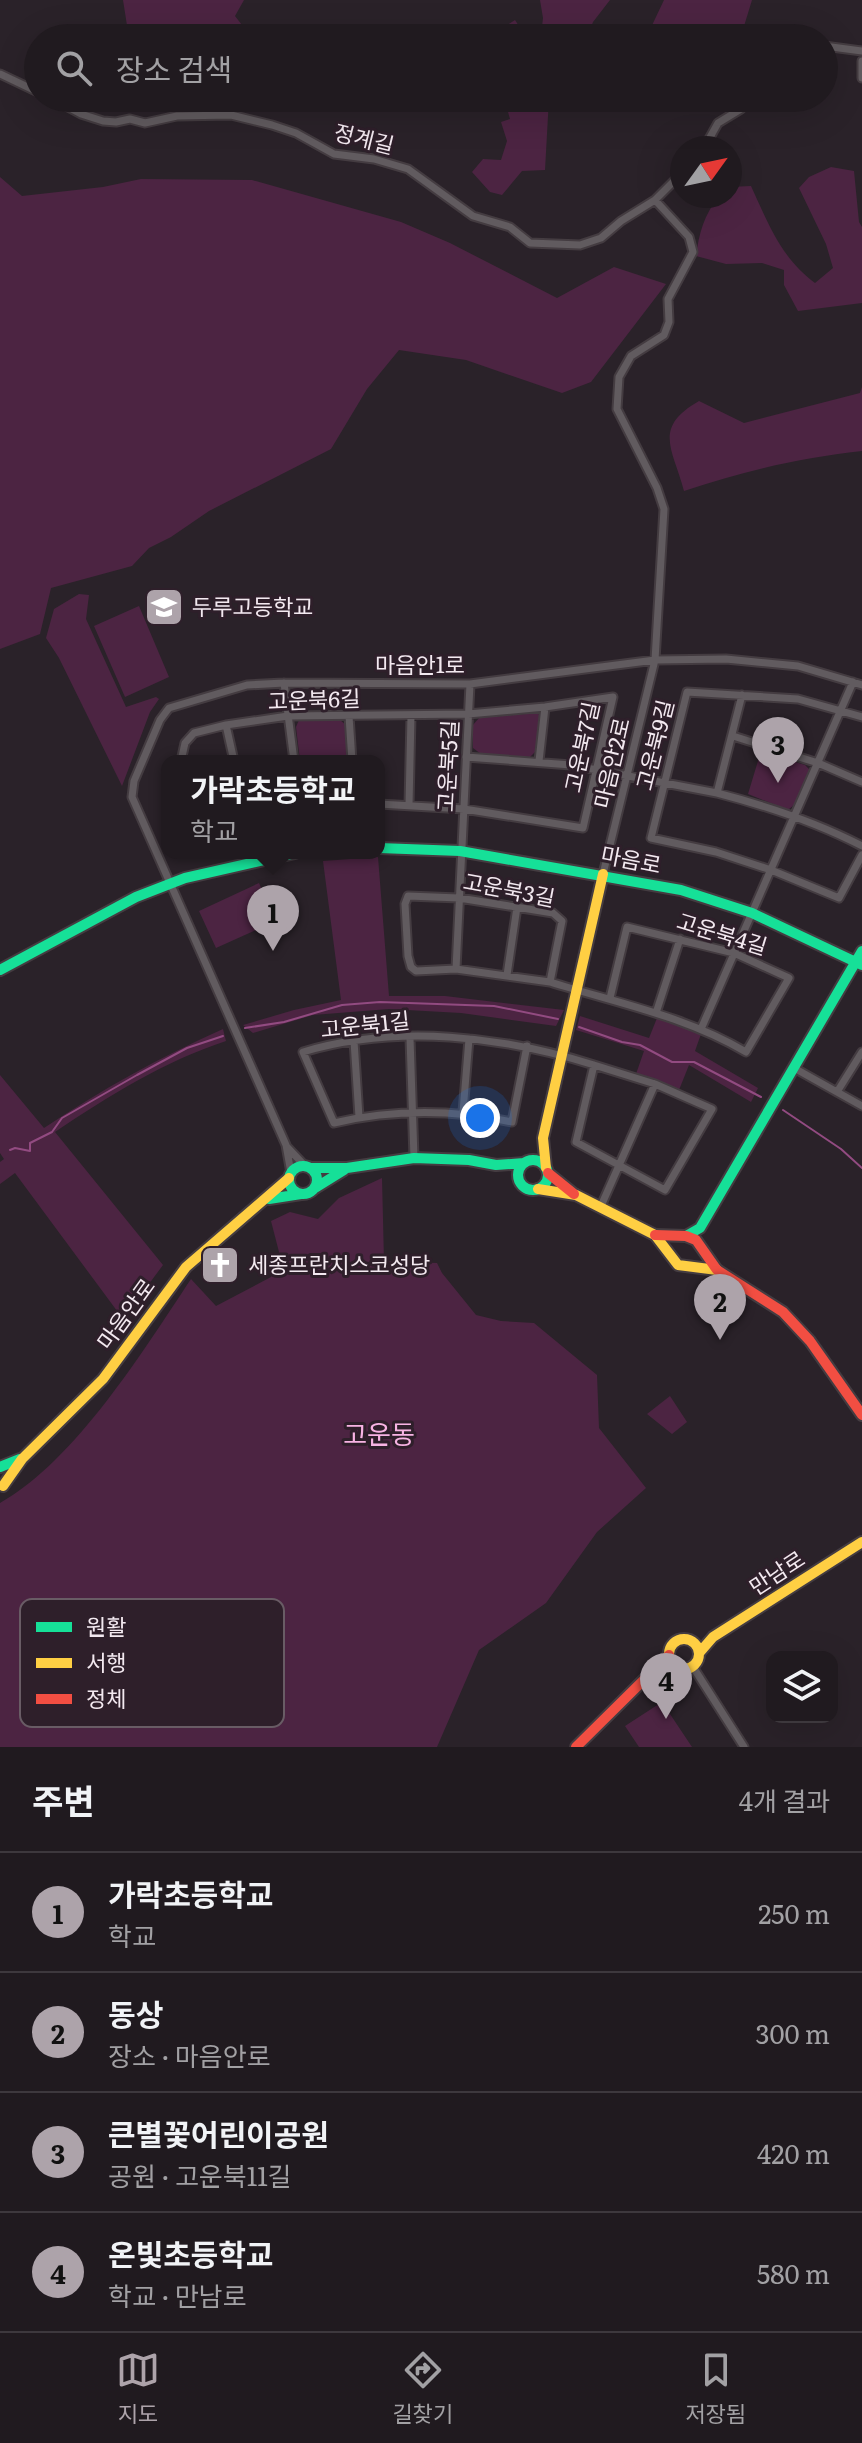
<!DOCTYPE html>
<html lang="ko">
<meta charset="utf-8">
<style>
:root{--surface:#201a1f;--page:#2d272c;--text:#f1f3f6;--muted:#a2a1a4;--line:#3d383d;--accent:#ada3aa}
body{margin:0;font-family:Literata,"Noto Sans KR",serif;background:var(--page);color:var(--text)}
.controls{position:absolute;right:24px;bottom:24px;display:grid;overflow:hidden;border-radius:16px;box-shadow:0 8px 32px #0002}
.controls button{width:72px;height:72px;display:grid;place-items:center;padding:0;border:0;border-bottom:2px solid var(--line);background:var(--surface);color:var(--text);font:40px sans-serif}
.compass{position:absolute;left:670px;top:136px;width:72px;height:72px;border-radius:50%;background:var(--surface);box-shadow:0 8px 32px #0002;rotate:57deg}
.you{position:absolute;left:480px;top:1118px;width:28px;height:28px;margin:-20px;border:6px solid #fff;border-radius:50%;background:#1a73e8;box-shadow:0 0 0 12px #1a73e833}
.badge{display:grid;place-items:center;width:52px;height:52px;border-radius:50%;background:var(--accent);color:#111;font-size:26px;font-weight:700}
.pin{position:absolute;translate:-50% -66px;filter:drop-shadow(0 2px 4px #0008)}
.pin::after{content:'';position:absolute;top:42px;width:28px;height:24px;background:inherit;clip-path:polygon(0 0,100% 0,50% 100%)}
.popup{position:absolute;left:161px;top:755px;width:224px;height:104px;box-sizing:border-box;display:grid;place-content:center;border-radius:16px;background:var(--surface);filter:drop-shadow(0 2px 6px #0005);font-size:26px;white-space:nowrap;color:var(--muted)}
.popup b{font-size:30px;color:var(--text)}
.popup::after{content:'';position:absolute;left:50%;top:100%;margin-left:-16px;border:16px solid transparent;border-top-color:var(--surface)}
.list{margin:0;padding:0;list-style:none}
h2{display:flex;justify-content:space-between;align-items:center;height:104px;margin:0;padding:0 32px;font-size:34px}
h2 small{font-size:26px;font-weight:400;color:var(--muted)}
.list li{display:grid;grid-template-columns:52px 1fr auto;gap:24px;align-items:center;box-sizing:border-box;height:120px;padding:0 32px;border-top:2px solid var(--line)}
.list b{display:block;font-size:30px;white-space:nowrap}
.list p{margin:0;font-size:26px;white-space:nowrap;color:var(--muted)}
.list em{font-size:26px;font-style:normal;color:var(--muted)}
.icon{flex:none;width:44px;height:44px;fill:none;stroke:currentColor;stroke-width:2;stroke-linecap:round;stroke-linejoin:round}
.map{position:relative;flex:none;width:862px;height:1747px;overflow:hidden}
.search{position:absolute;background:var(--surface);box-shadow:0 8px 32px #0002;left:24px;right:24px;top:24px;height:88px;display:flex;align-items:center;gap:20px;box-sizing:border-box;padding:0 28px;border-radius:44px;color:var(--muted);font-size:30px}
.sheet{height:584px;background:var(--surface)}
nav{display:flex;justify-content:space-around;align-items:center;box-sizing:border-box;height:112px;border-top:2px solid var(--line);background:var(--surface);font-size:22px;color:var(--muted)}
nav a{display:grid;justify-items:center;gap:4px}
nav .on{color:var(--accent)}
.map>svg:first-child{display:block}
.green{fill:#4c2442}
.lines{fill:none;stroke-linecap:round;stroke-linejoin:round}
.stream{stroke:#924b81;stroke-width:2}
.street-casing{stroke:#443c41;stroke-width:11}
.fast-casing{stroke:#443c41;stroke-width:14}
.slow-casing{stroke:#443c41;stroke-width:14}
.jam-casing{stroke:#443c41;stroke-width:14}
.street{stroke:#615b5f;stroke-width:7}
.fast{stroke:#16e098;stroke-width:10}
.slow{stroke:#ffcf43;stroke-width:10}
.jam{stroke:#f24e42;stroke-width:10}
.labels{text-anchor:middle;stroke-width:6;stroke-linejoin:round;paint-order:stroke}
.street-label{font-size:22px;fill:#f3e9f0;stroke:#2e1f2a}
.poi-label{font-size:22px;fill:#f3e9f0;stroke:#2e1f2a;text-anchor:start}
.quarter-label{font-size:26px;fill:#f7b3e3;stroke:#2e1f2a}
.key{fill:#2e1f2a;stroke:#695c65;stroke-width:2}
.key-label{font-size:22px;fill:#f3e9f0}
</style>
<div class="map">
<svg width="862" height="1747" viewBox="0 0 862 1747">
<rect width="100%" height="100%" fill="#2a2229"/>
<path class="green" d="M123,0H244L235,16L252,38H129Z
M540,0H610L593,22L587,38H487L515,20L526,37L541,36L543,18Z
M664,0H752L741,36L736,38H646Z
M504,98H549L545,170L522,171L502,195L490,192L472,172L483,159L501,160L507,141L501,122L510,119Z
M628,98H681C667,111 649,111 631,111Z
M831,167L854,171L859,222L862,227V303L798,311L784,285V270L762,263L726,264L696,256C699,233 704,215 719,196H730V187L751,186C768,223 781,258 815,283L833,268L826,244L799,188L809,177Z
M0,177L22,196L103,187L141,179L252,180L401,222L450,243L557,298L614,267L666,284L591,382L562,393L466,360L399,350L367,389L331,449L209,511L171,537L149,548L132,566L51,588L40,634L0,649Z
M862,387V451C799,458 744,471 684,491C673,449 652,428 699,401L744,423L860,393Z
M79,594L89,595L86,619L126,707L156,697L159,699L150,712L122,786L59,658L46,638L54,609Z
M139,606L169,677L125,697L94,626Z
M537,713L541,716L535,752L530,757L481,754L473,748V725L479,718Z
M299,720H340L346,725L347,758L300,761L296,727Z
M761,751L805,765L811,771L795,804L788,810L748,794Z
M378,857L389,996H445L564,1010L556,1026L461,1013L389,1009L313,1015L253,1033L243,1025L294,1010L341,1000L323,861Z
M259,883L276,921L216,948L199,911Z
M580,1016L649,1038L657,1018L701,1034L695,1051L758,1088L751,1102L689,1065L679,1090L636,1074L644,1051L576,1030Z
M223,1029L226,1041C165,1061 108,1096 55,1132L163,1265L123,1319L15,1173L0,1184V1162L4,1159L0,1153V1075L44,1128C101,1090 160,1057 223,1029Z
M382,1178L384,1261L437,1263L442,1273L476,1315L501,1321L534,1323L597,1375L599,1428L646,1488L597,1532L546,1603L479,1650L437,1747H0V1503C76,1460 143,1351 191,1279L216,1306L271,1277L279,1252L271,1221L290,1212L318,1219L339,1198Z
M670,1396L687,1422L672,1434L647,1414Z
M662,1702L692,1747H639L625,1726Z"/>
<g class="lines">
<path class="stream" d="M579,1027L622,1042L640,1045L672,1062H694L761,1097
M245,1028L284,1022L342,1005L380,1002L494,1006L558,1019
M783,1110L841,1149L862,1168
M10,1150L15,1148L30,1151V1143L52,1132L62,1118L137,1075L187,1048L223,1036"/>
<defs>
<path id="street" d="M824,46L862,51
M862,61V78
M0,74L38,92
M51,98L81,114L103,121L116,122L130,119L145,123L177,116L231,115L272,125L296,133L334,154L374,159L408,169L473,216L510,227L530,243L580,245L601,238L621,221L655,200L682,173
M704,148L718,123L741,109L749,98
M284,683L294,761
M742,695L717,793C767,806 816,822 862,846
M349,716L352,761
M862,717L798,699L687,692L651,838L716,852L771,870L839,898L862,855
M226,725L234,761
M733,736L818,763L862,782
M466,757L571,765L717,793
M181,761L185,743L194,733L226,725L288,716L468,714L545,707L613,697L583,828L464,809L379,804
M539,761L545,707
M409,805L411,716
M603,874L655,660L664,509L657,488L617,409L619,377L631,356L664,335L669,322L668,299L693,252L689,237L655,200
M408,896L459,898L553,913L562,921L550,982L456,969L416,971L411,967L408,956L405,904Z
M456,969L470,684
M507,975L517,907
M550,982C617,1003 685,1016 746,1052L789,978L734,953L627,927L610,998
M656,1013L680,939
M701,1029L853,682
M410,1038L414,1158
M354,1041L359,1117
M527,1046L512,1122C451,1109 394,1109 334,1123L303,1052C397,1024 503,1036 594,1065
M594,1065L655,1084L712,1109L665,1190L576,1142Z
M794,1068L862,1106
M837,1092L862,1052
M463,1112L469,1039
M287,1147L305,1166
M291,1173L286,1145L132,797L134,781L160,720L169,708L247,685L284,683L470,684L655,660L726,659L798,666L862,685
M601,1206L655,1084
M693,1667L744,1747"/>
<path id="fast" d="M379,848L460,851L681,890L752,913L862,965
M0,970L136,897L185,878L295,853
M518 1175a15 15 0 1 1 30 0a15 15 0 1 1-30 0Z
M289 1180a14 14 0 1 1 28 0a14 14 0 1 1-28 0Z
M310,1168H347L414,1158L469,1160L496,1165L524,1163
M315,1188L344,1170
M269,1199L301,1194
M686,1236L700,1228L862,951
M0,1467L20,1459"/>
<path id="slow" d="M546,1168L543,1138L603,874
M538,1189L576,1195L655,1235L678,1265L717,1270
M3,1486L22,1459L103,1379L186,1267L289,1178
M669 1654a15 15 0 1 1 30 0a15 15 0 1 1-30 0Z
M700,1652L713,1637L862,1542"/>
<path id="jam" d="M548,1173L574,1194
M655,1235L686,1236L696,1240L717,1270L783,1312L810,1341L862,1415
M576,1747L669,1655"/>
</defs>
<use href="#street" class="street-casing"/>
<use href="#fast" class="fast-casing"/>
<use href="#slow" class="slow-casing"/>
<use href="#jam" class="jam-casing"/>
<use href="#street" class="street"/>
<use href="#fast" class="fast"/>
<use href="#slow" class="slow"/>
<use href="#jam" class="jam"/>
</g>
<defs>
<symbol id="school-square" viewBox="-11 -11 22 22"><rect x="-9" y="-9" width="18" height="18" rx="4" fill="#ada3aa" stroke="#2e1f2a"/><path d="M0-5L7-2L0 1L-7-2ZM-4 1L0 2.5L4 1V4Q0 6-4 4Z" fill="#fff"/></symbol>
<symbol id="church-square" viewBox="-11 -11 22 22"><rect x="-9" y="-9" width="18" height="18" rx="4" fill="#ada3aa" stroke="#2e1f2a"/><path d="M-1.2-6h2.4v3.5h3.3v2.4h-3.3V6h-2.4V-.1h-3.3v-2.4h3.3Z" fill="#fff"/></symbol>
</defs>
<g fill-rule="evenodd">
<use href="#school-square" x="142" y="585" width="44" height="44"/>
<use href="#church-square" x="198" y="1243" width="44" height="44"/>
</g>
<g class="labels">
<g class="street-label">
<text transform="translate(364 139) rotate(14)" y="8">정계길</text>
<text x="420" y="673">마음안1로</text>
<text transform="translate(314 700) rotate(-2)" y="8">고운북6길</text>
<text transform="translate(655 745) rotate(-76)" y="8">고운북9길</text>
<text transform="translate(582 747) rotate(-78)" y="8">고운북7길</text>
<text transform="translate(612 763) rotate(-77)" y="8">마음안2로</text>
<text transform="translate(448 766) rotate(-87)" y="8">고운북5길</text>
<text transform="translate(631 860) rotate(11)" y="8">마음로</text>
<text transform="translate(509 890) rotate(11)" y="8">고운북3길</text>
<text transform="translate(722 934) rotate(17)" y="8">고운북4길</text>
<text transform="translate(365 1025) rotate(-6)" y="8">고운북1길</text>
<text transform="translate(126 1314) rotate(-54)" y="8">마음안로</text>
<text transform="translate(777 1573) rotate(-33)" y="8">만남로</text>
</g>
<g class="poi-label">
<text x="192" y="615">두루고등학교</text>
<text x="248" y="1273">세종프란치스코성당</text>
</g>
<g class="quarter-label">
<text x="379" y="1444">고운동</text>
</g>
</g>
<rect x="20" y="1599" width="264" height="128" rx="12" class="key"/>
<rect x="36" y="1622" width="36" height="10" fill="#16e098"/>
<rect x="36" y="1658" width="36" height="10" fill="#ffcf43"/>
<rect x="36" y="1694" width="36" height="10" fill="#f24e42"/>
<g class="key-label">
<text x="86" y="1635">원활</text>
<text x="86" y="1671">서행</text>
<text x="86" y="1707">정체</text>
</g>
</svg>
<div class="controls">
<button><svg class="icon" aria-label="layers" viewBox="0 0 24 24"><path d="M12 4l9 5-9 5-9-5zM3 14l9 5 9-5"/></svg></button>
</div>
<svg class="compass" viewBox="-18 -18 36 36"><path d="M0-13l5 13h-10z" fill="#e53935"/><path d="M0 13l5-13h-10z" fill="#a2a1a4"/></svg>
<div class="you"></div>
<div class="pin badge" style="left:273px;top:951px">1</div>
<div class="popup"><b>가락초등학교</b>학교</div>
<div class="pin badge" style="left:720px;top:1340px">2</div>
<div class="pin badge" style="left:778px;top:783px">3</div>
<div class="pin badge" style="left:666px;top:1719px">4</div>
<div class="search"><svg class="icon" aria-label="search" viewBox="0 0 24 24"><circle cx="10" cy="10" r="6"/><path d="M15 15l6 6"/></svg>장소 검색</div>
</div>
<section class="sheet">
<h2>주변<small>4개 결과</small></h2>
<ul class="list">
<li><span class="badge">1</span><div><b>가락초등학교</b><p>학교</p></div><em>250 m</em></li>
<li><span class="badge">2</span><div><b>동상</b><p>장소 · 마음안로</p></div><em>300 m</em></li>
<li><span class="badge">3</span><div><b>큰별꽃어린이공원</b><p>공원 · 고운북11길</p></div><em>420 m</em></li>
<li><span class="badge">4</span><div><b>온빛초등학교</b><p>학교 · 만남로</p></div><em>580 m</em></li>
</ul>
</section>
<nav>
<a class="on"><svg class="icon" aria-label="map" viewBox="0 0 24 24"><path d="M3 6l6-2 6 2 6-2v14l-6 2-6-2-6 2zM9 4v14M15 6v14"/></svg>지도</a>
<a><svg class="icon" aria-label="directions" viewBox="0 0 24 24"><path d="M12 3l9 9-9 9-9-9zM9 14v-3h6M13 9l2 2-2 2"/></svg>길찾기</a>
<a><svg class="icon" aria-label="saved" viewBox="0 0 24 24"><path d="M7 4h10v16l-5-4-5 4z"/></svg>저장됨</a>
</nav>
